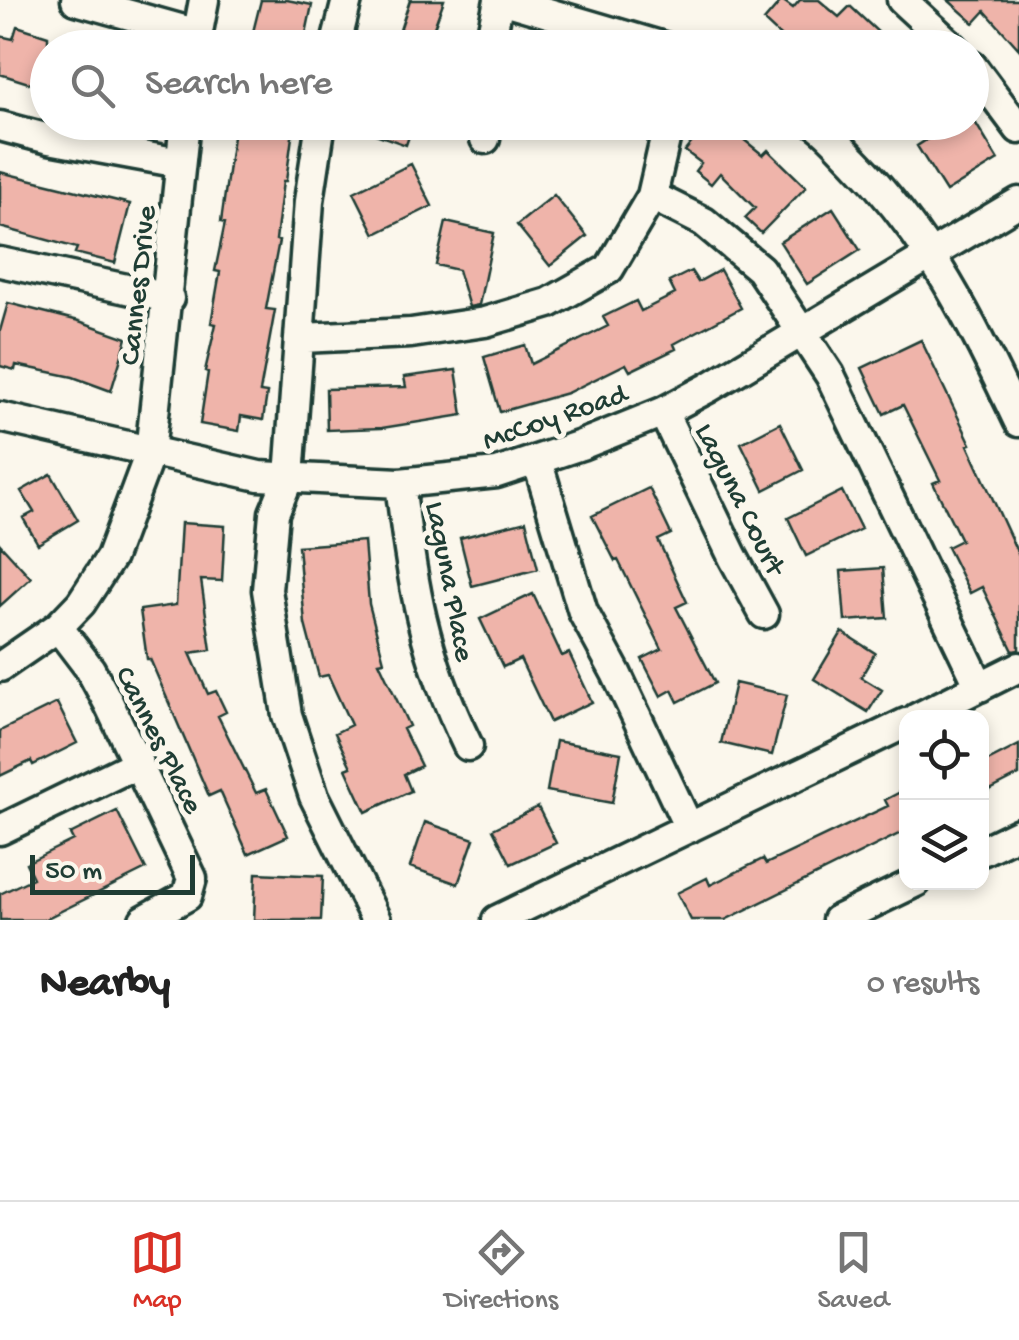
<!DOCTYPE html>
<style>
:root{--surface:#fff;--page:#f6f6f6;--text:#222;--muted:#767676;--line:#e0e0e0;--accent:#d93025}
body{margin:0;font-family:"Gochi Hand",sans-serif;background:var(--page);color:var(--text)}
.controls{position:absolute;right:30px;bottom:30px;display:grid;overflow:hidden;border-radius:20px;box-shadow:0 5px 15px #0003}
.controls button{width:90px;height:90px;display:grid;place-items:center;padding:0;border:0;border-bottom:2px solid var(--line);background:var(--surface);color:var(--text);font:50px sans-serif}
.scale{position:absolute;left:30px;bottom:25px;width:165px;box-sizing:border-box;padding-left:10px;border:5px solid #1f3d34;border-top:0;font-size:28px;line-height:35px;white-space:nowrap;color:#1f3d34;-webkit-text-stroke:8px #fbf7ec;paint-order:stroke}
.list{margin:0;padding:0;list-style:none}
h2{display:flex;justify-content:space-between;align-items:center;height:130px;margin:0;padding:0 40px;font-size:42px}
h2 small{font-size:32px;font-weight:400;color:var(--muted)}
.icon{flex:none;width:55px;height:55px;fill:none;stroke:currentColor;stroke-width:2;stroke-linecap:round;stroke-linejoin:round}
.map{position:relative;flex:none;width:1019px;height:920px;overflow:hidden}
.search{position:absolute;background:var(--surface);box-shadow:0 5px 15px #0003;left:30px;right:30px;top:30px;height:110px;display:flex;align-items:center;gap:25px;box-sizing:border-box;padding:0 35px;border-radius:55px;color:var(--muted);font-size:38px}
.sheet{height:280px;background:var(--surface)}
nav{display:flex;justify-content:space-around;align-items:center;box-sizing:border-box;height:140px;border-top:2px solid var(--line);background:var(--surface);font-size:28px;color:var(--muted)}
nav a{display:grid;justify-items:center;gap:5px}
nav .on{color:var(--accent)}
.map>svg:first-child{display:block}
.building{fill:#efb4aa;stroke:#1f3d34;stroke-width:2.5}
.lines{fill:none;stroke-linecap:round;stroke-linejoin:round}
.minor-casing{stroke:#1f3d34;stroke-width:35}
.minor{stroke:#fbf7ec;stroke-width:28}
.labels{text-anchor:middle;stroke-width:10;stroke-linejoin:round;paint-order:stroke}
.street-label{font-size:30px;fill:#1f3d34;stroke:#fbf7ec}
</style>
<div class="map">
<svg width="1019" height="920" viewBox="0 0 1019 920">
<rect width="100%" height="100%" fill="#fbf7ec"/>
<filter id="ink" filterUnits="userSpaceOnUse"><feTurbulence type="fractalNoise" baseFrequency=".01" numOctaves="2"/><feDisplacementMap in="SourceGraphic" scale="20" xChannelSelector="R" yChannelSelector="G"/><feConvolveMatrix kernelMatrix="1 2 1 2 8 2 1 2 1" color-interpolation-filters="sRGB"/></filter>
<g filter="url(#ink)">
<path class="building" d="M261,0H287L312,5L303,48H249Z
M410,0H444L432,33L465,48H394Z
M782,0L793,8L800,0H819L839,17L850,6L895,48H793L764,21Z
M948,0H1019V49L985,11L974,23Z
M17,26L48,36V67L41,87L0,74V36L13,39Z
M235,122H294L286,181H283L276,240L279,241L266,309L275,310L260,392L267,393L263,420L241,416L239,431L200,424L208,372L205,371L216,324L211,323L220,272L215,271L225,223L221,222Z
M351,122H414L406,145L350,125Z
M708,122H722L763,155L768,150L806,187L761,233L745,218L755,208L720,173L711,184L695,171L701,163L685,151Z
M954,122H975L998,160L946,192L917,146Z
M411,164L432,206L375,234L354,192Z
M0,172L130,204L115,263L75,253L77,248L0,227Z
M554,195L587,236L550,266L517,225Z
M833,208L860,250L807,284L780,242Z
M446,222L494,233L479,305L469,307L458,270L436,265Z
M720,270L741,308L674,344L676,349L630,371L626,364L567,393L500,412L484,357L525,345L531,364L608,326L603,317L636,301L641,311L675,294L669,282L691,271L698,282Z
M8,303L79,321L127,338L111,391L73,377L16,365L15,370L0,366V331Z
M921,340L971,444L968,445L1019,556V650L1013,651L982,587L970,593L947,547L961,540L933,483L940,480L903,405L884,414L862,368Z
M456,370L463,415L382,428L327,430L326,389L406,387L404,377Z
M780,423L803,470L764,490L741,443Z
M51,474L78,520L38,544L23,518L34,512L21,491Z
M649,488L671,534L658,540L687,602L676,607L715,683L678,702L672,690L661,696L642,659L662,649L618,560L615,561L592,516Z
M842,491L861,529L806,556L788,518Z
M526,521L538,569L472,586L460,538Z
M181,523L225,526L222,581L201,580L211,650L190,653L208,694L216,691L226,712L218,716L256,793L266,789L288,836L248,854L220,791L209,796L150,659H147L140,610L176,605Z
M364,541L369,604L384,661L379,662L409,726L403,729L421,766L404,774L411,791L366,812L346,769L351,767L335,733L351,725L328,675L319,677L305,624L298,546Z
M0,544L31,578L0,606Z
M883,568L887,618L845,621L841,571Z
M533,594L562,656L569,653L592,702L550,722L520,659L503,667L480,619Z
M842,632L875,653L861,677L882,690L868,712L814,679Z
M735,683L787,695L772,755L721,743Z
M57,703L77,743L33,765L31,761L0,776V731Z
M556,741L621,753L612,803L547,791Z
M1019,745V775L982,794V764Z
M906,789V844L901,833L725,920H691L677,893L707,878L710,885L763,859L766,864L888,806L885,800Z
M538,807L556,843L511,864L493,829Z
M117,811L146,869L43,920H0V894L33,878L26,863L73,840L70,834Z
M425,822L474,839L458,884L410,867Z
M256,873L323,876L321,920H254Z"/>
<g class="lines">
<defs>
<path id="minor" d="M76,0L198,34
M504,0L667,48
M902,0L954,48
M195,48L204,0
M335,48L347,0
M489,48L499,0
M972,66L1019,129
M321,122L309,201L289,477L274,513L267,590L287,715L314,796L376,920
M481,122L485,139
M814,122C829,132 841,147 854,160C932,239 972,324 1019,422
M0,126L49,139L180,163
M652,196L704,222L760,269L830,375L980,687
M0,262L169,298
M301,338L411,333L485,322L549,303L609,269L652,196L669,122
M663,412L733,557L764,614
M0,417L259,476L400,483L497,473L581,445L663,412L708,388L1019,202
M537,460L583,612L616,673L689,828
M400,483C412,584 423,654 468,746
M58,627L90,669L108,702L192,878L187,896L144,920
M0,667L58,627L81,603L111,557L150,453L185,122
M917,718L1019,667
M0,830L138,763
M982,851L1019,833
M497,920L906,723
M837,920L916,882"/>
</defs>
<use href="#minor" class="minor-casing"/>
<use href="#minor" class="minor"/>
</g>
</g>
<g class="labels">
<g class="street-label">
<text transform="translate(136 285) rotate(-84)" y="10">Cannes Drive</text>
<text transform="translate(554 415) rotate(-19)" y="10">McCoy Road</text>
<text transform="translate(742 498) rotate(63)" y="10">Laguna Court</text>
<text transform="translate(452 581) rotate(79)" y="10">Laguna Place</text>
<text transform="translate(161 739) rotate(63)" y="10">Cannes Place</text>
</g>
</g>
</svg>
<div class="controls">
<button><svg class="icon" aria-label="locate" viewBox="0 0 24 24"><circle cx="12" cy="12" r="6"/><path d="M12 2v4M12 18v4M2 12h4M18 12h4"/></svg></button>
<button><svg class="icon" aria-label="layers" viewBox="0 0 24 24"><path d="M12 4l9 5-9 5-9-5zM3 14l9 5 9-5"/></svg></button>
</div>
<div class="scale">50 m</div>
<div class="search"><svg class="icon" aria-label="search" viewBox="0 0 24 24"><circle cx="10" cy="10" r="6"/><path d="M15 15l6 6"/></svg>Search here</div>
</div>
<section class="sheet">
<h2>Nearby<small>0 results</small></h2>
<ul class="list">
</ul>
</section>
<nav>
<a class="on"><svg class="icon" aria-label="map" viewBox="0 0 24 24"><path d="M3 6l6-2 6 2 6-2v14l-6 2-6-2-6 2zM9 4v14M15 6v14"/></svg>Map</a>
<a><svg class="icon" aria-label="directions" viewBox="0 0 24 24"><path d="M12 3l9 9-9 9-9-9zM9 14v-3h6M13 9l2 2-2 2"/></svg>Directions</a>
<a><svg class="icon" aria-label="saved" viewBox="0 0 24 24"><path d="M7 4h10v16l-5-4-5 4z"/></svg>Saved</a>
</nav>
